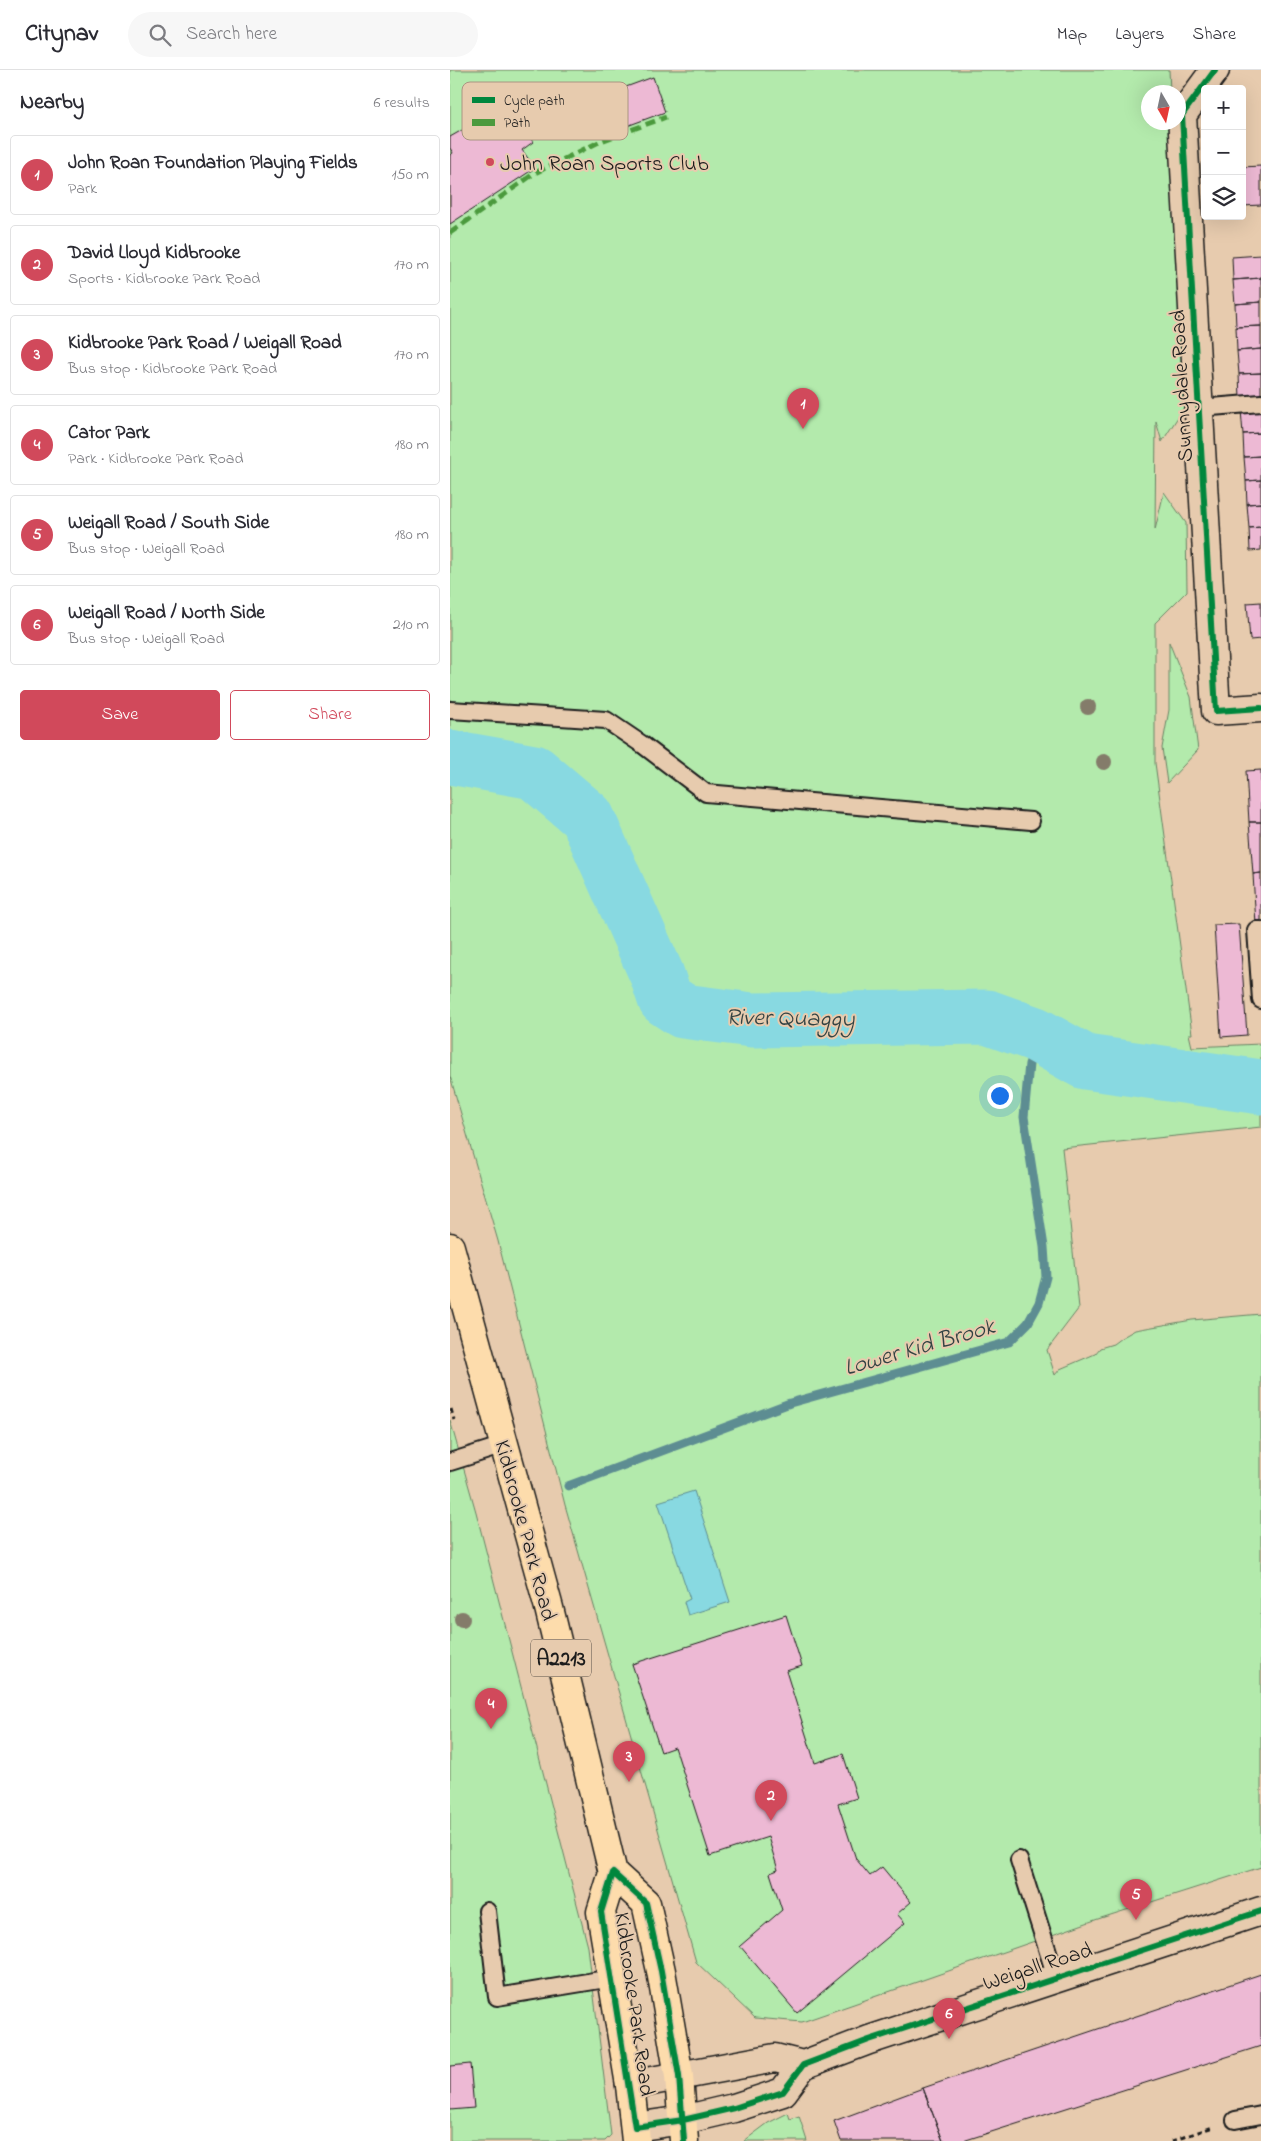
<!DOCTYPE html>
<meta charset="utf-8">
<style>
:root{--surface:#fff;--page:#f7f7f7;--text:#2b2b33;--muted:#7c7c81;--line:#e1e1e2;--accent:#d1495b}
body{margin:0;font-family:"Indie Flower",sans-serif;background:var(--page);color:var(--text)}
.controls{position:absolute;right:15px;top:15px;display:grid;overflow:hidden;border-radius:5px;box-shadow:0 5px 20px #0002}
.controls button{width:45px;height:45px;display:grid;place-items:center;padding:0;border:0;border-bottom:1px solid var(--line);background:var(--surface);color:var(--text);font:25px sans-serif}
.compass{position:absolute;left:691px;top:15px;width:45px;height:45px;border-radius:50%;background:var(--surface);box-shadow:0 5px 20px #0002;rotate:171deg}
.you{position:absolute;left:549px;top:1025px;width:18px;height:18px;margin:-12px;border:4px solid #fff;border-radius:50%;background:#1a73e8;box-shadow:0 0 0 8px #1a73e833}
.badge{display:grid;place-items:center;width:32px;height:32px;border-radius:50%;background:var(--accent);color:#fff;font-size:16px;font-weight:700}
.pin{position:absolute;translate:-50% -41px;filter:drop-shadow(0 1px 2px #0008)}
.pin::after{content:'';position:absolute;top:26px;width:18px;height:15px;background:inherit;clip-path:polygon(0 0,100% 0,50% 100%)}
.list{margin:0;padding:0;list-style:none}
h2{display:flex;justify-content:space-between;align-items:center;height:65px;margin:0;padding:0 20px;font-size:21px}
h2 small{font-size:16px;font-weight:400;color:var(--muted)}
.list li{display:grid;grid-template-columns:32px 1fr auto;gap:15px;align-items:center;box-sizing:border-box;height:80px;margin:0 10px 10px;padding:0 10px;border:1px solid var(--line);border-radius:5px}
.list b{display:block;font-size:19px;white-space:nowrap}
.list p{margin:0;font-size:16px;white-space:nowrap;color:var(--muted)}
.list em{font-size:16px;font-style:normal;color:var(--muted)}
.actions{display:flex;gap:10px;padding:15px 20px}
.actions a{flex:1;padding:11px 0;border:1px solid var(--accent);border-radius:5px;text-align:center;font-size:18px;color:var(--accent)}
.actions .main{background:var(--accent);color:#fff}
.icon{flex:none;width:28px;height:28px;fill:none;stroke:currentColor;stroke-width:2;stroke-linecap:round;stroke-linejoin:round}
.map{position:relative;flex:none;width:811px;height:2071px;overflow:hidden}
header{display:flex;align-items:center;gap:30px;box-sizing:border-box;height:70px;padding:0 25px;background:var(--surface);border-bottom:1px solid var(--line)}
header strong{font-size:24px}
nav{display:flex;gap:28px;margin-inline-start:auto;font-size:18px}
.search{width:350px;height:45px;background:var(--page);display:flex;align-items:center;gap:12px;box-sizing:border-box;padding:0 18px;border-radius:28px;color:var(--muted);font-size:19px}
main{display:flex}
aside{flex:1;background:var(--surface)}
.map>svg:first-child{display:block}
.green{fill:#b3eaac;stroke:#688364}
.water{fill:#88d9e1;stroke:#5d8d92}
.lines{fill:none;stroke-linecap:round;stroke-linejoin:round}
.stream{stroke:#5d8d92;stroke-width:9}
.river{stroke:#88d9e1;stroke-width:55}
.building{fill:#edb9d4;stroke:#1c1c1c}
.lane-casing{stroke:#1c1c1c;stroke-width:20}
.street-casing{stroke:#1c1c1c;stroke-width:31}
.secondary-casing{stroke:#1c1c1c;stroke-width:31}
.highway-casing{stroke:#1c1c1c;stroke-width:31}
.path{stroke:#1c1c1c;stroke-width:3;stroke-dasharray:5 4;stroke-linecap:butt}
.lane{stroke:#e7cbae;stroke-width:16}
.street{stroke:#e7cbae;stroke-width:28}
.secondary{stroke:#e7cbae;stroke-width:28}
.highway{stroke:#fddcac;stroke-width:28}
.quiet{stroke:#4c9a3e;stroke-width:5;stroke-dasharray:10 5;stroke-linecap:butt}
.cycleway-casing{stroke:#e7cbae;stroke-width:9}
.cycleway{stroke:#00873e;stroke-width:6}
.tree{fill:#847c6a}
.poi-dot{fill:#d1495b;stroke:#e7cbae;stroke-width:2}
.labels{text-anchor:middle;stroke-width:4;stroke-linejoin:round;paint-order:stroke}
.shield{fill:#e7cbae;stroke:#595048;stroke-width:1}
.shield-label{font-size:21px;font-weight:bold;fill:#1c1c1c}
.poi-label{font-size:22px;fill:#1c1c1c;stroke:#e7cbae;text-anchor:start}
.street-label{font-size:22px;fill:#1c1c1c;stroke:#e7cbae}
.water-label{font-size:24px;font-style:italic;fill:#324243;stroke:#e7cbae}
.key{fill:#e7cbae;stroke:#aa9682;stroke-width:1}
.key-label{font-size:14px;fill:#1c1c1c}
</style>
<header>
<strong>Citynav</strong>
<div class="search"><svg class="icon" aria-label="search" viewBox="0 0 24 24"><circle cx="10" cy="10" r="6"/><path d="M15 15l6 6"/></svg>Search here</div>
<nav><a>Map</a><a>Layers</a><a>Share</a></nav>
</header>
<main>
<aside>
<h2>Nearby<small>6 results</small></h2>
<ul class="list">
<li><span class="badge">1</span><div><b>John Roan Foundation Playing Fields</b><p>Park</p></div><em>150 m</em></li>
<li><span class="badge">2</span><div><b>David Lloyd Kidbrooke</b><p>Sports · Kidbrooke Park Road</p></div><em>170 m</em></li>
<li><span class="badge">3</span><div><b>Kidbrooke Park Road / Weigall Road</b><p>Bus stop · Kidbrooke Park Road</p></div><em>170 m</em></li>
<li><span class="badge">4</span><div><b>Cator Park</b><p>Park · Kidbrooke Park Road</p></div><em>180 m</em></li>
<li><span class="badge">5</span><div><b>Weigall Road / South Side</b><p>Bus stop · Weigall Road</p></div><em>180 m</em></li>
<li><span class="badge">6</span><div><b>Weigall Road / North Side</b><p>Bus stop · Weigall Road</p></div><em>210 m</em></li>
</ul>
<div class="actions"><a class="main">Save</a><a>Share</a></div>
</aside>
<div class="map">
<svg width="811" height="2071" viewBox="0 0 811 2071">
<rect width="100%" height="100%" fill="#e7cbae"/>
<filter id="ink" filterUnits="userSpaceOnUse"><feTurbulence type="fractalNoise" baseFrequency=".02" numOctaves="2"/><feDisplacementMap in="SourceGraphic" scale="10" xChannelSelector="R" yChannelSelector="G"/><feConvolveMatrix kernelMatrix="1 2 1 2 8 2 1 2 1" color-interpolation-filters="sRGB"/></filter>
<g filter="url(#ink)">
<path class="green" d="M0,0H719L720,22H698V52L722,53L735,336L712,372L706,351L705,460L714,422L736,453L737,521L705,553V693L742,964H739L742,977L811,974V1057L612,1078L629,1238L597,1280L605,1305L610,1299L645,1284L650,1278L663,1274L671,1268L685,1260L742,1250L811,1244V1797L648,1849L352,1952L305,1948L246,1892L115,1435L48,1171L0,1006Z
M719,572L741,627L748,680L717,713L712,678L719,640Z
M0,1350L26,1442L138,1877L161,2065L155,2071H0Z
M338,2043L340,2049L349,2046L357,2071H294L318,2053Z"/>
<path class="water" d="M244,1421L280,1532L238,1545L234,1532L240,1529L208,1432Z"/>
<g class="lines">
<path class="stream" d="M118,1416L340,1333L559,1272L578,1253L589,1233L596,1207L594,1177L574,1047L579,994L590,967"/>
<path class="river" d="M0,687L84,702L137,747L207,905L215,929L233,941L302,950L537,947L585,964L635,992L811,1017"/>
</g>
<path class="building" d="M203,7L215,42L150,66L138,31Z
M55,31L83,72L72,80L85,98L0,154V85L3,83L0,78V67L28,51Z
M811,96V135L792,136V97Z
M811,185V208L783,210L782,187Z
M811,208V232L785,234L783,210Z
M811,232V256L786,257L785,234Z
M811,256V279L787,281L786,257Z
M811,279V303L789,304L787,281Z
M811,303V326L790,328L789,304Z
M811,339V363L793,364L791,340Z
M811,363V386L794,387L793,364Z
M811,386V410L796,411L794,387Z
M811,410V433L797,434L796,411Z
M811,433V457L799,458L797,434Z
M811,457V480L800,481L799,458Z
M811,532V569L800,570L797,533Z
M811,700V752H799L796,701Z
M799,752H811V803L803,804Z
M811,803V855H806L803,804Z
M789,854L797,965L771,967L764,855Z
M336,1545L352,1596L336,1601L365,1693L393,1684L407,1728L388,1734L406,1789L420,1806L432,1797L461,1832L447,1844L455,1853L347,1943L290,1876L332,1840L320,1803L328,1800L318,1767L260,1786L225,1677L211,1682L182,1594Z
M811,1904V1976L513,2071H493L473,2018Z
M20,1994L24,2038L0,2040V1996Z
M473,2018L493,2071H391L384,2051Z"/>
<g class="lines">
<defs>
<path id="lane" d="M749,338L811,333
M0,640L156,650L193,675L256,723L581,751
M811,860H806L811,930
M0,1392L54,1375
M569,1790L606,1907
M37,1841L47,1927L162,1908
M785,2050L811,2045"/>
<path id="street" d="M765,0L732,45L766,641L811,638"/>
<path id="secondary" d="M180,2015L325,1988L353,1995
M185,2057L233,2050L284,2038L333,2022L353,1995L419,1970L811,1841"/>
<path id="highway" d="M0,1177L99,1538L163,1803L151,1842L180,2015L186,2071
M163,1803L196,1833L211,1901L229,2006L234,2071"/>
</defs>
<use href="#lane" class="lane-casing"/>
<use href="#street" class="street-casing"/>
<use href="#secondary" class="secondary-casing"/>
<use href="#highway" class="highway-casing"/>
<path class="path" d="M1,1339L4,1350
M722,2071L763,2057"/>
<use href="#lane" class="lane"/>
<use href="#street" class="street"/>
<use href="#secondary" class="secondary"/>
<use href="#highway" class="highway"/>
<path class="quiet" d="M0,163L85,103L151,71L216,47"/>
<defs>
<path id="cycleway" d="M765,0L732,45L766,641L811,638
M234,2071L229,2006L211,1901L196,1833L163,1803L151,1842L185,2057L233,2050L284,2038L333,2022L353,1995L419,1970L811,1841"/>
</defs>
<use href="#cycleway" class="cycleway-casing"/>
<use href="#cycleway" class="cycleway"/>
</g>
<g class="tree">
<circle cx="638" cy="637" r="8"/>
<circle cx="654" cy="692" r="8"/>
<circle cx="12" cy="1549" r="8"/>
</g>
</g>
<circle class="poi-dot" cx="40" cy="92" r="5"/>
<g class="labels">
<rect class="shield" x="81" y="1569.5" width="60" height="37" rx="4"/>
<g class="shield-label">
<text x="111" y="1595">A2213</text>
</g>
<g class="poi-label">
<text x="50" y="100">John Roan Sports Club</text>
</g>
<g class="street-label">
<text transform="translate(730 316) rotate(-93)" y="8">Sunnydale Road</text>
<text transform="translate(77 1460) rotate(75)" y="8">Kidbrooke Park Road</text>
<text transform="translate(587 1895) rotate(-18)" y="8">Weigall Road</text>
<text transform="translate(186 1934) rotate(82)" y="8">Kidbrooke Park Road</text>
</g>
<g class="water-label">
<text transform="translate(340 947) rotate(1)" y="8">River Quaggy</text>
<text transform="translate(469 1276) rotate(-16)" y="8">Lower Kid Brook</text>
</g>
</g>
<rect x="12" y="12" width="166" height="58" rx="8" class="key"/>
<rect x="22" y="27" width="23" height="6" fill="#00873e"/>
<rect x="22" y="49" width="23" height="7" fill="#4c9a3e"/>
<g class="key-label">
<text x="54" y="35">Cycle path</text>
<text x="54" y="57">Path</text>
</g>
</svg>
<div class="controls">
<button>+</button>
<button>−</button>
<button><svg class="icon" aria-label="layers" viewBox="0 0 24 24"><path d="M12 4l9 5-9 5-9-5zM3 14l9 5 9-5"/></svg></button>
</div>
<svg class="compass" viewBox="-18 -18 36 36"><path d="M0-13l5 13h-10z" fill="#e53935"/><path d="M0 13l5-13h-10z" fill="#7c7c81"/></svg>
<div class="you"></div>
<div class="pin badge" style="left:353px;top:359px">1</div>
<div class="pin badge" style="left:321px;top:1751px">2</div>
<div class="pin badge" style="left:179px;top:1712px">3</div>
<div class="pin badge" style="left:41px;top:1659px">4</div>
<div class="pin badge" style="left:686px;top:1850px">5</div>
<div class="pin badge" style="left:499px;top:1969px">6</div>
</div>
</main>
